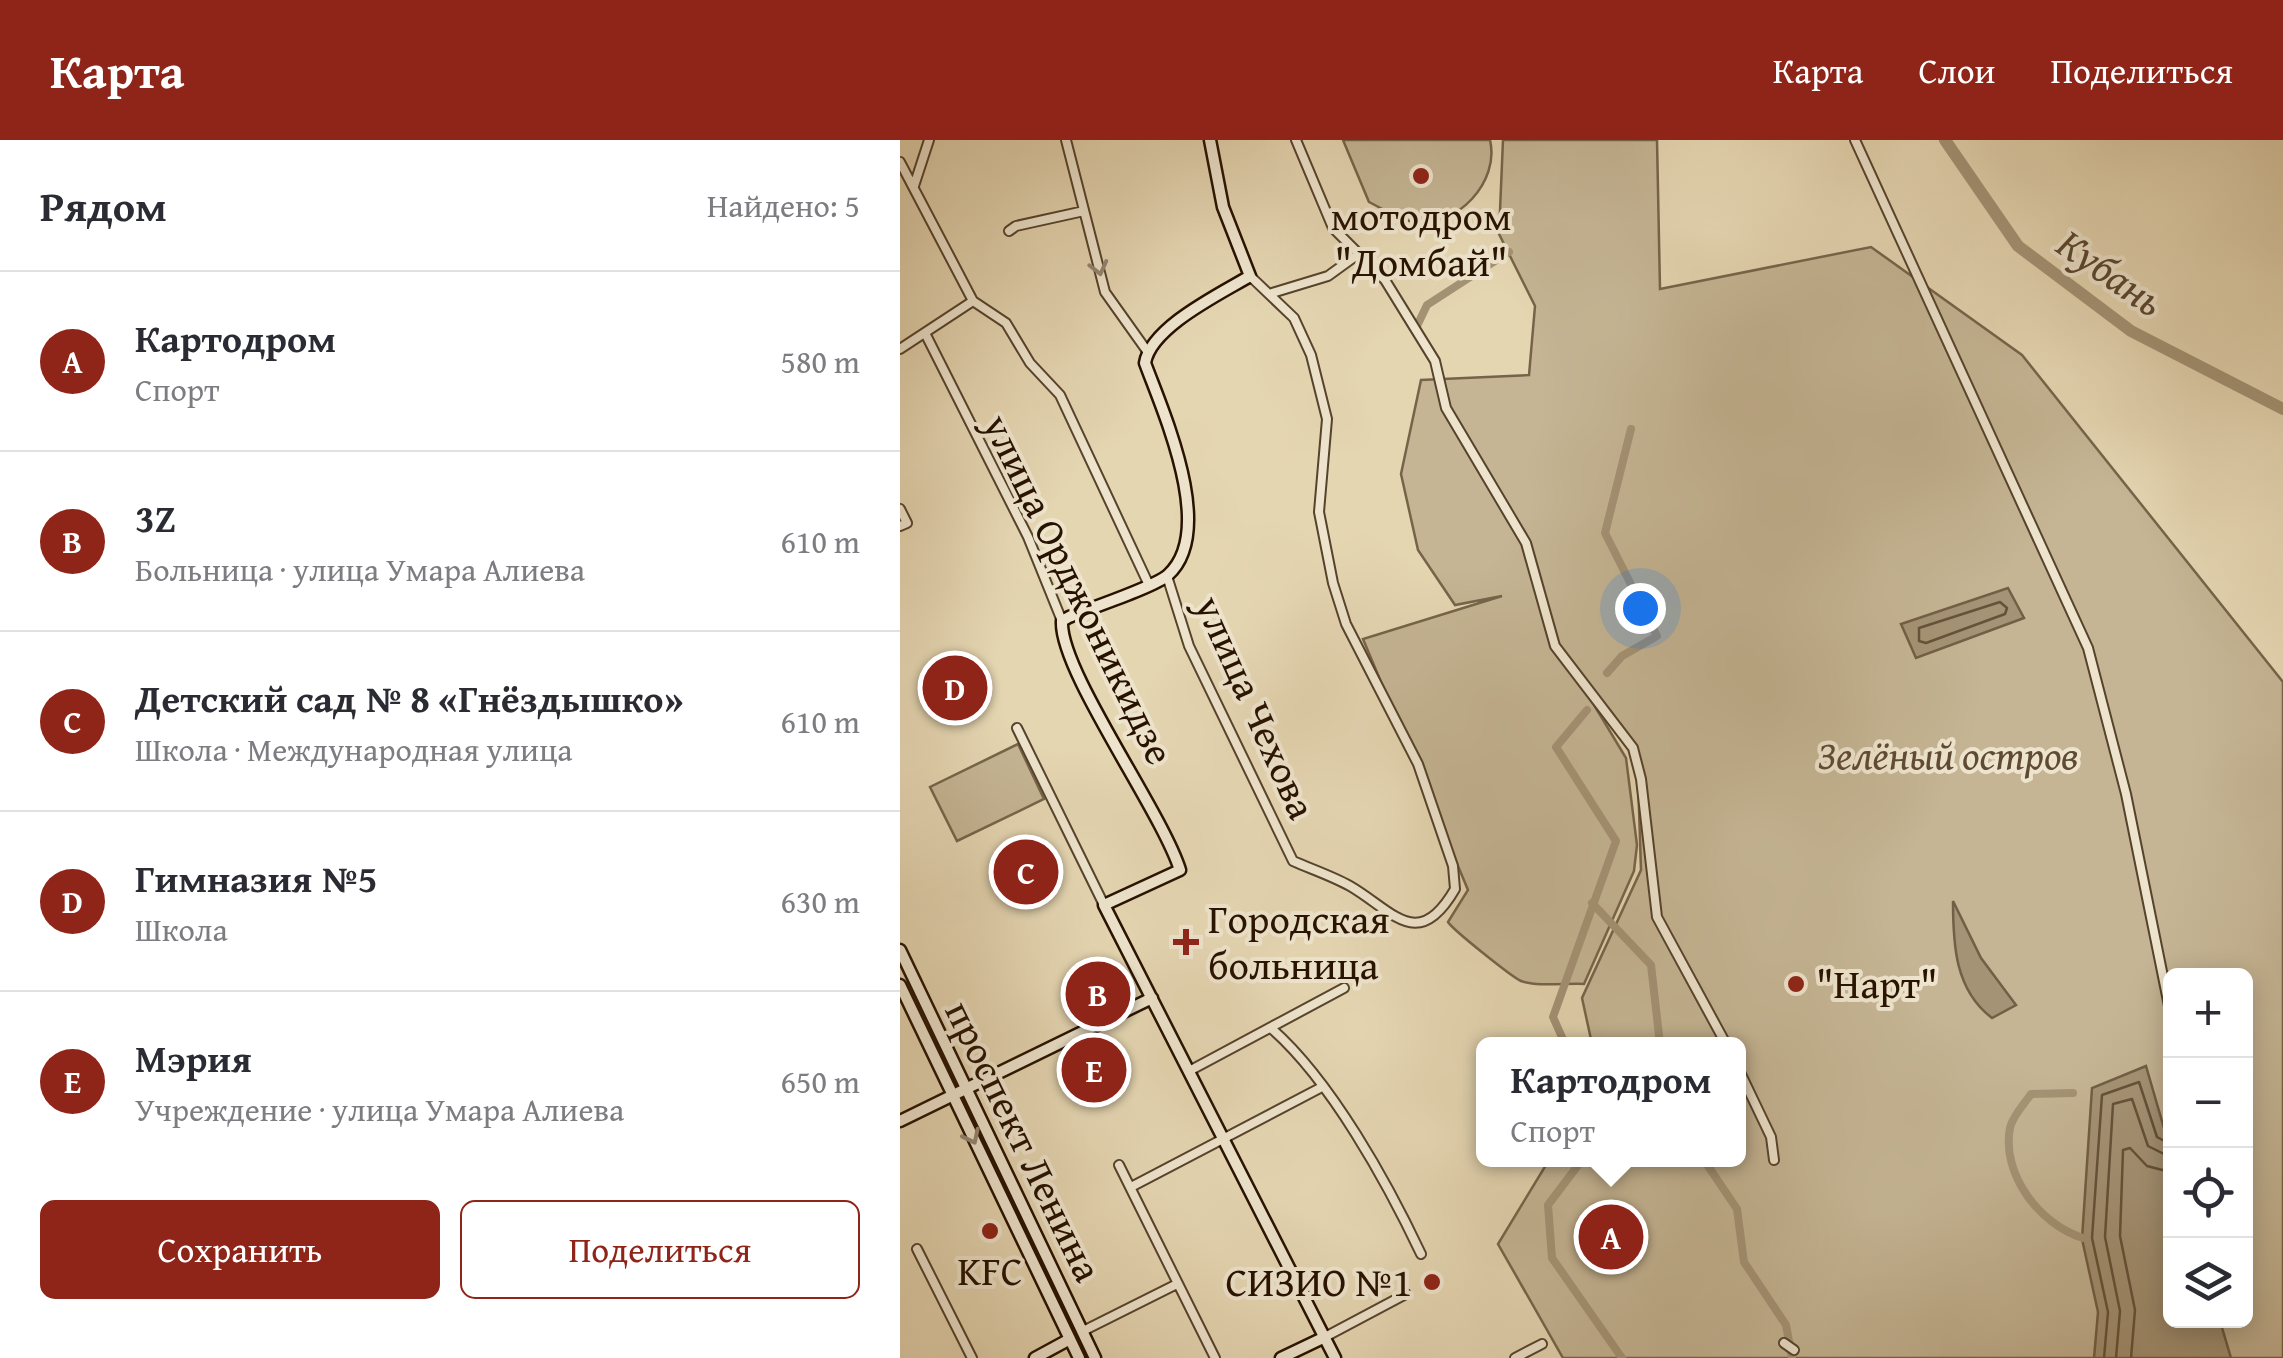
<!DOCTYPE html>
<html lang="ru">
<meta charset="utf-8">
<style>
:root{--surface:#fff;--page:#f2f2f3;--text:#2b2b33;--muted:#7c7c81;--line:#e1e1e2;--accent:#8f2418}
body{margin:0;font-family:"Gentium Book Plus",serif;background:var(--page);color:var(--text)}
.controls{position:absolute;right:30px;bottom:30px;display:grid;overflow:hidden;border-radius:15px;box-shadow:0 5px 25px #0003}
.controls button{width:90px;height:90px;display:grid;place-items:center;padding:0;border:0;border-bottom:2px solid var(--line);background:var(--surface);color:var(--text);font:50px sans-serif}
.you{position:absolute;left:740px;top:468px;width:35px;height:35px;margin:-25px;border:8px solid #fff;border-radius:50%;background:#1a73e8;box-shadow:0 0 0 15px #1a73e833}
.badge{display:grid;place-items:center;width:65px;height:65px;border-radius:50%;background:var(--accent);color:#fff;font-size:32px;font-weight:700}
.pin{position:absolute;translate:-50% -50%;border:5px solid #fff;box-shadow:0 2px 10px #0006}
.popup{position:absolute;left:576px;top:897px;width:270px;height:130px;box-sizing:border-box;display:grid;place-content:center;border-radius:15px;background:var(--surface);filter:drop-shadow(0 2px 8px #0005);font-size:32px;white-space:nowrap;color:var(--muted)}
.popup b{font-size:38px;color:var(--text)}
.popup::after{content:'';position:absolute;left:50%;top:100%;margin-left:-20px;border:20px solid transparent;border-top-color:var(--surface)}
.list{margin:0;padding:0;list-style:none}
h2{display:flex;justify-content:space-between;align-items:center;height:130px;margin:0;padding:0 40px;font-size:42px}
h2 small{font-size:32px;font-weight:400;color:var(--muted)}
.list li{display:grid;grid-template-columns:65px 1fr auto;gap:30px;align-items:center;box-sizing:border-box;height:180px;padding:0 40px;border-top:2px solid var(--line)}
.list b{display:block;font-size:38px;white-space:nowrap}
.list p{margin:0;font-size:32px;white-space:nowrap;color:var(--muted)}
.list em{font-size:32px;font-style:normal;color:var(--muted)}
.actions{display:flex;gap:20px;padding:30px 40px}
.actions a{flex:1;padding:22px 0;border:2px solid var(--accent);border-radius:15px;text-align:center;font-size:35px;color:var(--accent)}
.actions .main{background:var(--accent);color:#fff}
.icon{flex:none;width:55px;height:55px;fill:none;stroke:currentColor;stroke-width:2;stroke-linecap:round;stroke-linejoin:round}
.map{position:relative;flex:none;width:1383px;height:1218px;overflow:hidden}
header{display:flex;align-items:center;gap:60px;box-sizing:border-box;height:140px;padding:0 50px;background:var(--accent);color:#fff}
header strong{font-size:48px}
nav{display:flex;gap:55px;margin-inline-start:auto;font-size:35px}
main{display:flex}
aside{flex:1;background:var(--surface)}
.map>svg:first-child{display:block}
.green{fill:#c5b594;stroke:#76644a;stroke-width:2.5;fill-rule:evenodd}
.water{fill:#a49375;stroke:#725f46;stroke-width:2.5}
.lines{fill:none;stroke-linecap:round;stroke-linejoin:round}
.shore{stroke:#66523a;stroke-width:2.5}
.canal{stroke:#a49375;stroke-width:8}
.river{stroke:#a49375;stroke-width:12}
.street-casing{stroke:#56432c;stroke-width:12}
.secondary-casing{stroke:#271200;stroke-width:15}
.street{stroke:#eee4cd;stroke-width:8}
.secondary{stroke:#eee4cd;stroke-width:10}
.oneway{stroke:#948671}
.poi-dot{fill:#8f2418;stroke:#eee4cd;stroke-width:4}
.labels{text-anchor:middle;stroke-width:8;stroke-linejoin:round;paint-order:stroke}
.poi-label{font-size:40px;fill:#271200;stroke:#eee4cd}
.street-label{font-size:40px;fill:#271200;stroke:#eee4cd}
.park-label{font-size:40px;font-style:italic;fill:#5e4b34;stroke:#eee4cd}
.water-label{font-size:42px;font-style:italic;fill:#59462f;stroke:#eee4cd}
</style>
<header>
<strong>Карта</strong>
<nav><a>Карта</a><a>Слои</a><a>Поделиться</a></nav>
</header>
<main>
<aside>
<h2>Рядом<small>Найдено: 5</small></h2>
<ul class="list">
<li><span class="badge">A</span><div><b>Картодром</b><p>Спорт</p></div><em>580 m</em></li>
<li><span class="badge">B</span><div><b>3Z</b><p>Больница · улица Умара Алиева</p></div><em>610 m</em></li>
<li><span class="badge">C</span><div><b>Детский сад № 8 «Гнёздышко»</b><p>Школа · Международная улица</p></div><em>610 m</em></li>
<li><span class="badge">D</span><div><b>Гимназия №5</b><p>Школа</p></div><em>630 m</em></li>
<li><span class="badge">E</span><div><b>Мэрия</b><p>Учреждение · улица Умара Алиева</p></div><em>650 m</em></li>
</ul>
<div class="actions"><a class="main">Сохранить</a><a>Поделиться</a></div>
</aside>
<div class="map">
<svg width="1383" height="1218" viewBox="0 0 1383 1218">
<rect width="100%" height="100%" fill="#e5d6b2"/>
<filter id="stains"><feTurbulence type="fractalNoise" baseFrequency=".002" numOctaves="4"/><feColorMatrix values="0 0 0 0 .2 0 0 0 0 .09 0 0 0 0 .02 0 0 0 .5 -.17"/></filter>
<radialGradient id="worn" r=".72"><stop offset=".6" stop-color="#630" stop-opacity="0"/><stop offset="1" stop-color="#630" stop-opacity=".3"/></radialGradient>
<path class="green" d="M443,0H590C600,42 557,88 514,82C498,79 483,69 469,62Z
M603,0H757L760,149L971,107L1122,215L1383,542V1218H663L598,1104L649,1020H838V904H692L682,858L741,730L737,608L667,520L726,618L737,705L734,731L684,844C666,843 638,847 621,841C612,837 553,790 548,782L568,750L463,499L602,456L555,465L518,410L501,334L521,240L629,235L635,166L599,94ZM1270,836H1346V1180H1270Z
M118,604L144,659L57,701L30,647Z"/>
<path class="water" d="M1108,448L1124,478L1016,518L1001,484Z
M1053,761L1081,818L1116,865L1092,878C1055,850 1053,805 1053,761Z
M1246,926L1270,1009V1180L1320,1181L1331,1218H1194L1198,1172L1182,1099L1192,948Z"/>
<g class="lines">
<path class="shore" d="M1100,462L1107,468L1105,474L1026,503L1019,501V488Z
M1204,1218L1208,1172L1192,1098L1202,955L1239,942L1257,997L1270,1004
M1216,1218L1220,1171L1205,1097L1213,964L1232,959L1248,1006L1270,1017
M1231,1218L1235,1170L1220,1096L1223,1010L1230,1008L1247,1026L1270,1032"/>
<path class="canal" d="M517,186L527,165L609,112
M707,533L722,516L757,496L705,393L731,289
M692,763L751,825L760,904
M665,904L653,877L716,701L656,607L687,570
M1173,953L1131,954C1125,963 1112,977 1110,988C1101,1034 1140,1085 1183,1098
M682,1020L648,1065L652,1118L722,1218
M804,1020L837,1069L844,1122L886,1185L892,1218"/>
<path class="river" d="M1045,0L1118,106L1231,191L1383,269"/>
<defs>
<path id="street" d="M166,0L205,152L247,211
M396,0L433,88L485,140L535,221L546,268L626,403L655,506L733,608L741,639L757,777L826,904
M955,0L1188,508L1226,654L1270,871
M0,22L73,161L106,183L130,223L160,255L248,443
M14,46L29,0
M109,91L116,86L184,71
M372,153L428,136L457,115
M25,193L128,397L162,481
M0,209L73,161
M0,369L7,383L0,386
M267,436L289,506L393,721C411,729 432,736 450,746C493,771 518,813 555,749L553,726L518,624L446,484L433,443L419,372L427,279L411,215L394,178L350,136
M117,588L204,765
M372,889C431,941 487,1042 521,1114
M838,928L871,997L874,1020
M291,930L444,848
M219,1025L315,1218
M231,1047L422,947
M17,1109L72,1218
M183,1191L277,1144
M425,1197L506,1154
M884,1203L894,1210
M615,1218L642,1204"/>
<path id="secondary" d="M310,0L323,67L350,136C320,154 251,187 245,223C263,272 317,391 268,435C255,447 190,468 169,477L162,481C159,530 261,670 280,730L204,765L435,1218
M0,810L195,1218
M0,845L179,1218
M0,981L252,858
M135,1218L170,1199
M381,1218L425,1197"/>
</defs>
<use href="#street" class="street-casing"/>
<use href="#secondary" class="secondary-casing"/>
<use href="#street" class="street"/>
<use href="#secondary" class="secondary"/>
</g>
<defs><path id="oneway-chevron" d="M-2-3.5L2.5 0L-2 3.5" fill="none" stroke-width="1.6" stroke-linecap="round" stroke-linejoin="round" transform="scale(2.5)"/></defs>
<g class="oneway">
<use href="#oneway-chevron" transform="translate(199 128) rotate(76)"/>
<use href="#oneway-chevron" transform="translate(72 997) rotate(64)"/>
</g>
<g class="poi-dot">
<circle cx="521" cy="36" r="10"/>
<path d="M281 787h10v10h10v10h-10v10h-10v-10h-10v-10h10z"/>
<circle cx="896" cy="844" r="10"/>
<circle cx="90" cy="1091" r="10"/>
<circle cx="532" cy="1142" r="10"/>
</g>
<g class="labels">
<g class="poi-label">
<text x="521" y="90">мотодром<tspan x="521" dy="46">"Домбай"</tspan></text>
<text x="308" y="793" text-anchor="start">Городская<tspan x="308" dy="46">больница</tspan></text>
<text x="916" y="858" text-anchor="start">"Нарт"</text>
<text x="90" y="1145">KFC</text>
<text x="512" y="1156" text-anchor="end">СИЗИО №1</text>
</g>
<g class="street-label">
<text transform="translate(179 449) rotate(64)" y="14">улица Орджоникидзе</text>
<text transform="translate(356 567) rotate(66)" y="14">улица Чехова</text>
<text transform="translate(124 1001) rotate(64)" y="14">проспект Ленина</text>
</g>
<g class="park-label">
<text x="1048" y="629">Зелёный остров</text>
</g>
<g class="water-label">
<text transform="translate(1211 132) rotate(35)" y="15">Кубань</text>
</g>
</g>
<rect width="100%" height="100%" filter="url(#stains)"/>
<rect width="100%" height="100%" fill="url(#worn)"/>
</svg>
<div class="controls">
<button>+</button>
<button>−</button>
<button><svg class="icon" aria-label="locate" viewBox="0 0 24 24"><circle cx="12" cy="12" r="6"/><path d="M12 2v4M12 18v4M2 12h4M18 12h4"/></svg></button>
<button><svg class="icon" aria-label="layers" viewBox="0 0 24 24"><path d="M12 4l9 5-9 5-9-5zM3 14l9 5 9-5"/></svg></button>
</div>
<div class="you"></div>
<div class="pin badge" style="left:711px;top:1097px">A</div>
<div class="popup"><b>Картодром</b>Спорт</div>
<div class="pin badge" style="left:198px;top:854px">B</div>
<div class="pin badge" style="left:126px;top:732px">C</div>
<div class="pin badge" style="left:55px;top:548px">D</div>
<div class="pin badge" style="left:194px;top:930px">E</div>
</div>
</main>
